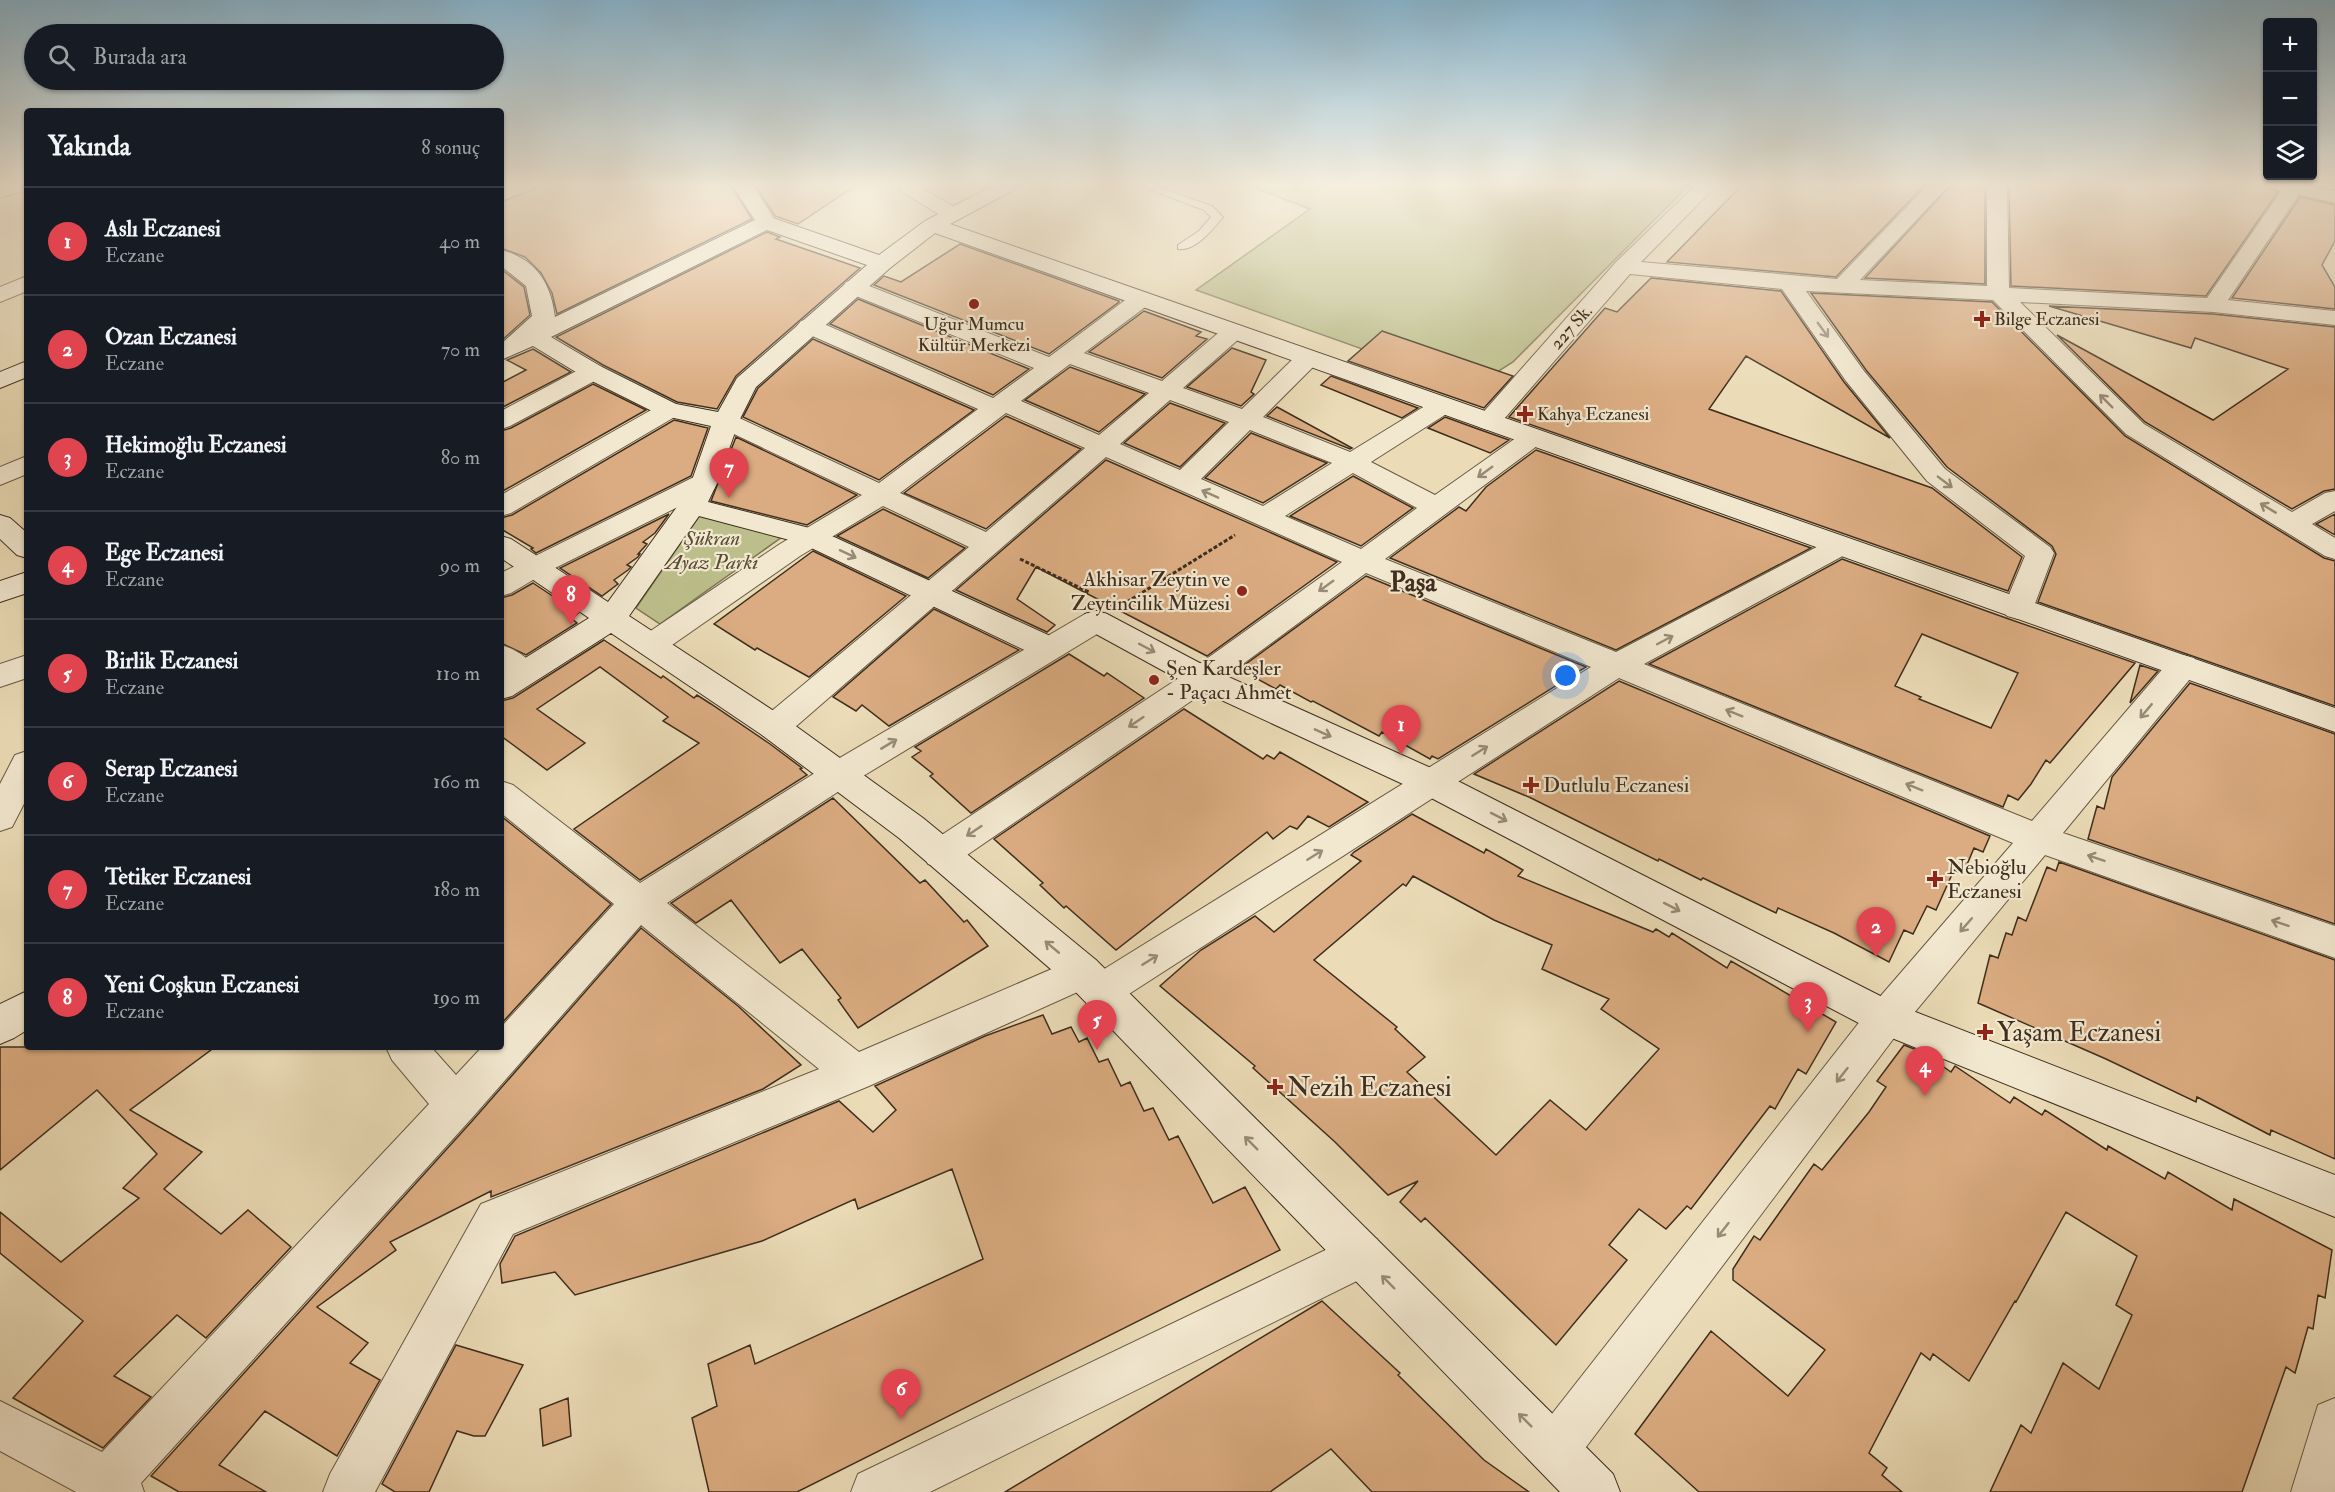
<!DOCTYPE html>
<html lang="tr">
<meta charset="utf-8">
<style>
:root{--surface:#171b24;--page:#20242c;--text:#f1f3f6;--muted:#9ea1a6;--line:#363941;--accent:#d93025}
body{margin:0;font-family:"IM FELL Double Pica",serif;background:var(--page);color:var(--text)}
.controls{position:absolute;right:18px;top:18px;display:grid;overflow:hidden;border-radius:6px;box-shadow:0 2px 4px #0004}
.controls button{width:54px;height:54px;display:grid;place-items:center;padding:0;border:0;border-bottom:2px solid var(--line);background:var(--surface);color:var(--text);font:30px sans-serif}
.you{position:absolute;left:1566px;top:676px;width:21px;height:21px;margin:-15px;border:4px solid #fff;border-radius:50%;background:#1a73e8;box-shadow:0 0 0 9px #1a73e833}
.badge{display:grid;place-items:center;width:39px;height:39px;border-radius:50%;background:var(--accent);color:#fff;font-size:20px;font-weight:700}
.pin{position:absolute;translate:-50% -50px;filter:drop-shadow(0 2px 3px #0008)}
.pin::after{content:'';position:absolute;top:32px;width:21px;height:18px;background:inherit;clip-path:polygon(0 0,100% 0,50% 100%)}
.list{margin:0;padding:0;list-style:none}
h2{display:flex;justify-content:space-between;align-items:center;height:78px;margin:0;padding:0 24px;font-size:26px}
h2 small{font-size:20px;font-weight:400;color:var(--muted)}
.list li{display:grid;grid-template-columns:39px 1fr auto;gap:18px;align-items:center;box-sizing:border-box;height:108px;padding:0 24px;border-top:2px solid var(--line)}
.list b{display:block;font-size:22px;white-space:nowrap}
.list p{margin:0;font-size:20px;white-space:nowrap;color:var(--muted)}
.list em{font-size:20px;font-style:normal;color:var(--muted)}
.icon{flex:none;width:33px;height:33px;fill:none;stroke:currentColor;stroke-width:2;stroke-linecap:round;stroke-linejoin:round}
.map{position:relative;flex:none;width:2335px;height:1492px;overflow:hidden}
.search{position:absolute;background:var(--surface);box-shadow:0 2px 4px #0004;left:24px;top:24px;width:480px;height:66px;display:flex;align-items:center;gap:15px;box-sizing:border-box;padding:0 21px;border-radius:33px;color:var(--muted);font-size:22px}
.panel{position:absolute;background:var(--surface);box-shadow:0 2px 4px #0004;left:24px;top:108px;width:480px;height:942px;border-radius:6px}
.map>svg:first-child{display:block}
.green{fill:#bcbf8b;stroke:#7d7654;stroke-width:1.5}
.building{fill:#dbac81;stroke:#3e2e1e;stroke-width:1.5;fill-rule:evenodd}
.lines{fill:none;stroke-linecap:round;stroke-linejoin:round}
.lane-casing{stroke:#695a44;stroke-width:2}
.street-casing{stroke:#695a44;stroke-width:2}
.secondary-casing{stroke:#3e2e1e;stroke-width:2}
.path{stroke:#3e2e1e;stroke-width:3;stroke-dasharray:4 2;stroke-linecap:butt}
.lane{fill:#f2e8d0;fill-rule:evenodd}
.street{fill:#f2e8d0;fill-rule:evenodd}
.secondary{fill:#f2e8d0;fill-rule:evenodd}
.oneway{stroke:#988b77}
.poi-dot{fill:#8f2418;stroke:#f2e8d0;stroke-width:2}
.labels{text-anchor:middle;stroke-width:4.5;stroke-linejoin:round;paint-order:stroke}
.far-poi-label{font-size:18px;fill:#3e2e1e;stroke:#f2e8d0;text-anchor:start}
.far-street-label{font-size:18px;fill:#3e2e1e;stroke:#f2e8d0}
.park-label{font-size:21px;font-style:italic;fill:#574b34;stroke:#f2e8d0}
.poi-label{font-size:21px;fill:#3e2e1e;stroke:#f2e8d0;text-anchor:start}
.near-poi-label{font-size:26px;fill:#3e2e1e;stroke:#f2e8d0;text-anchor:start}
.district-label{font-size:27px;font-weight:bold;fill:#3e2e1e;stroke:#f2e8d0}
</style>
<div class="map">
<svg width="2335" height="1492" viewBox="0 0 2335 1492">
<rect width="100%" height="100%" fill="#ebdcb7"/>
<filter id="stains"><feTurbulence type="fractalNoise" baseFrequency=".00333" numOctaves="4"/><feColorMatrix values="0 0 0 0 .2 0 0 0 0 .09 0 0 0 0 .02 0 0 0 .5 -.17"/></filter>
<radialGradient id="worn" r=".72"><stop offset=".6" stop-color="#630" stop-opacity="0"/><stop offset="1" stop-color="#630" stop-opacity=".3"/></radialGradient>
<path class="green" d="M1245,184H1690L1513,362L1472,388L1196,290L1310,209Z
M700,515L782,537L660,624L636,608Z"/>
<path class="building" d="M547,184H730L752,219L557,314L552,293L541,273L525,257L501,248V202Z
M754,184H858L798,224L775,216Z
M1743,184H1926L1836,277L1667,262Z
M1952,184H1985V284L1865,278Z
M2009,184H2251L2267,186L2278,192L2206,296L2011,286Z
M2300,197L2335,205V241L2322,265L2335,287V309L2232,298Z
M767,232L780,237L776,239L860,268L736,376L717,409L677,402L603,365L556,337Z
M960,244L1119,301V302L1049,354L874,285L884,276L901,282Z
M501,269L524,287L530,315L501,341Z
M1651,278L1781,291L1844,382L1890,438L1746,356L1709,409L1932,488L2022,557L2008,591L1509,417L1605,308L1617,312Z
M1811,293L1992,302L2125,436L2324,558L2335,561V706L2038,602L2056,554L2052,546L1947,467L1866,370Z
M858,299L1029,369L993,395L830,324Z
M2049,306L2213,314L2335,327V489L2324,491L2292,509L2145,422L2057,335L2213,420L2288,369L2195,338L2191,348Z
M1144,311L1201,332L1196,336L1207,339L1162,378L1089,352Z
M1382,331L1513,376L1484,408L1348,361Z
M813,339L974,410L879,480L743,417L758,388Z
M1232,348L1266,360L1251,392L1254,394L1241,406L1187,387Z
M533,349L571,372L501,408V383L526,370L507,360Z
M1070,367L1145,394L1099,432L1025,400Z
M1331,376L1418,408L1402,418L1321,385Z
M593,384L646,410L501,492V431L511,428Z
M1170,403L1225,423L1180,467L1124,443Z
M1277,407L1352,448L1350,449L1267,416Z
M1006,416L1081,449L986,529L904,493Z
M1445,417L1478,429L1509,440L1490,453L1428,428Z
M674,420L708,428L691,476L536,553L531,549L533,548L501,529V518L512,515Z
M1251,433L1327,463L1263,503L1205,478Z
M736,437L857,495L807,525L711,501Z
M1536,450L1811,548L1616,650L1390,558L1459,507L1466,511L1486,487Z
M1106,460L1337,562L1207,656L1036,567L1017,599L1055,625L1047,632L956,590Z
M1353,476L1413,508L1361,546L1290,516Z
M883,509L965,548L928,578L837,536Z
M669,514L655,533L643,542L647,544L638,554H640L638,557L627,565L631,567L628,570L614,580L618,584L602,596L560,568Z
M2335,514V535L2316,524Z
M813,551L906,596L809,677L757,648L755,650L714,624Z
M1842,559L2006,618L2135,663L2050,763L2046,760L2031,784L2018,800L2008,795L2003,807L1649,664ZM1922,634L2018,673L1991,728L1919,699L1921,697L1895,686Z
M1366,576L1586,667L1438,759L1432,756L1430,759L1382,732L1379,736L1313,701L1311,702L1280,685L1276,689L1239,669Z
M533,583L578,613L572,619L577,623L526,655L501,643V598L512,595Z
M934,609L1019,650L889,726L862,705L856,711L833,697Z
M604,640L661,678L663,676L694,698L697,695L711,704L770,744L802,768L800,769L807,775L640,880L574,829L699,743L663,721L668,717L600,667L537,709L585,743L547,770L501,736V701L513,698Z
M1069,654L1104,676L1107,673L1144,698L971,813L930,776L933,774L912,757L921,751L915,747Z
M2140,665L2158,671L2130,703Z
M1619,681L1990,836L1983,852L1974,848L1963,874L1954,870L1936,910L1927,906L1913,934L1904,930L1889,962L1834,933L1778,908L1776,913L1703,878L1701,880L1659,859L1658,861L1531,798L1474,774Z
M2190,683L2335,734V924L2088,839L2097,806L2104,809L2112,777Z
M1184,709L1263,759L1267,755L1274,759L1280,752L1368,802L1329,827L1308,816L1297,829L1290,826L1273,839L1267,832L1116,950L1066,906L1064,908L1040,885L1043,883L994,839Z
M833,798L920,883L925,880L964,922L967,920L988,946L858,1028L838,1000L841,998L802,949L780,963L731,900L696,923L671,903Z
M1412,814L1484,853L1486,849L1523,870L1518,876L1653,932L1656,929L1669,937L1672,933L1727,968L1731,961L1836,1022L1806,1074L1798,1069L1775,1109L1770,1106L1691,1209L1687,1206L1666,1229L1639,1209L1609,1245L1627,1260L1556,1345L1425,1218L1421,1222L1400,1202L1418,1181L1388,1195L1335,1142L1253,1068L1255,1066L1160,986L1201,950L1255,916L1274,932L1361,861L1351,855L1354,852ZM1413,876L1494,920L1552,945L1542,969L1609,999L1601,1009L1659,1049L1586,1130L1550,1100L1496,1155L1407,1072L1425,1057L1395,1029L1397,1027L1314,960L1403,884L1406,886Z
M501,816L611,904L501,1024Z
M2059,862L2335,960V1159L2271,1130L2270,1135L2197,1097L2196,1102L2106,1059L1978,1003L1990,955L1998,958L2006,933L2012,935L2018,917L2026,921L2047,867L2056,871Z
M641,928L738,1006L801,1065L763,1089L491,1197V1191L390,1242L396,1250L317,1307L368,1343L350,1363L380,1380L337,1456L265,1411L219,1465L266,1492H179L151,1476L473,1120Z
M1043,1015L1052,1034L1071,1027L1079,1042L1087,1038L1099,1062L1108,1059L1121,1086L1130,1082L1144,1111L1153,1108L1169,1140L1178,1136L1213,1203L1245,1187L1280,1250L797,1492H709L692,1418L717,1406L708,1364L750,1345L755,1364L983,1259L952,1169L858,1209L855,1199L762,1241L575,1295L555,1272L502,1283L500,1264L515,1236L839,1101L873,1132L896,1110L875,1086L985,1036Z
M1904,1045L1922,1052L1951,1072L1955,1066L2010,1103L2014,1097L2042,1115L2045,1110L2107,1150L2108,1146L2165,1179L2168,1172L2232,1210L2234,1199L2332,1250L2325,1298L2318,1295L2313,1329L2308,1327L2295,1373L2286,1367L2242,1492H1990L2021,1425L2031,1433L2063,1363L2099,1389L2132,1315L2116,1305L2137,1256L2066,1212L2016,1302L2015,1301L1969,1381L1933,1354L1930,1360L1921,1353L1869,1453L1887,1468L1882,1475L1902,1492H1699L1635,1434L1711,1331L1788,1396L1825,1350L1733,1280V1269L1754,1236L1760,1240L1814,1164L1822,1170L1869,1112L1886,1087L1877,1081Z
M0,1047H215L130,1110L202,1152L164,1189L221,1234L248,1210L291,1247L206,1338L177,1315L114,1376L151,1397L103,1448L13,1398L83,1321L0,1253V1212L61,1262L139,1198L123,1188L157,1154L97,1090L0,1170Z
M1322,1301L1400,1373L1398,1375L1484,1460L1529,1492H1372L1331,1449L1270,1492H1005Z
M456,1345L523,1365L485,1436H474L457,1431L429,1492H395L382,1484Z
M568,1398L571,1436L543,1446L540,1409Z"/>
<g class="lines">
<defs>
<path id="lane" d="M1135,184H1149L1212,206L1223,217C1213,229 1195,252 1178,249V245L1199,231L1211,217L1204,210Z"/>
<path id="street" d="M7,184H27V190L0,198V186Z
M732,184H752L776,222L773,226L766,228L759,226Z
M893,184H916L959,210L962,214L959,218L952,220L945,218L896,188Z
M1697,184H1718L1641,262L1837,279L1929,184H1950L1860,280L1987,286V184H2007L2009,288L2207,298L2286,184H2302L2304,187L2228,300L2335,311V325L2213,312L2020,302L2144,424L2292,512L2325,493L2335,491V511L2312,524L2335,538V559L2325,556L2126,434L1993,300L1806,291L1864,371L1945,469L2050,547L2054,553L2033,609L2029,616L2018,619L2007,616L2003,609L2025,556L1927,481L1846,381L1782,289L1630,274L1497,427L1488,430L1479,427L1475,422L1479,417L1616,262Z
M27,276V291L0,302V287Z
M854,280L1049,357L1132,295L1140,293L1148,295L1151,300L1148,305L1084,353L1162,381L1224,328L1232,326L1240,328L1244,333L1240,338L1183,388L1242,409L1298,354L1307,352L1316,354L1319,359L1316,364L1263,417L1350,452L1433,401L1442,398L1451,401L1455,406L1451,411L1371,462L1435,495L1523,433L1532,430L1541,433L1545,438L1541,443L1385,559L1616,652L1830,540L1840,537L1850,540L1854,546L1850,552L1644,664L2032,821L2172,658L2183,655L2194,658L2199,666L2194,674L2063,833L2335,926V958L2045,855L1900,1030L1571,1467L1554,1475L1537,1467L1529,1450L1537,1433L1872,1006L2013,843L1619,678L1115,1003L1101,1008L1087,1003L1082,990L869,1086L513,1234L375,1492H323L330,1474L481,1204L819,1069L641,925L471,1119L141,1483L144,1492H76L0,1451V1401L102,1452L429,1104L392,1060L386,1047H431L456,1075L482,1047H501V1027L614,904L501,813V781L513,785L640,883L826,766L1085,614L1096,611L1107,614L1111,621L1107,628L850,784L667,903L859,1052L1082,956L1096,960L1101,971L1591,667L1366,573L1213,686L954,864L941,868L928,864L923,854L928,844L1191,670L1342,562L1106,457L786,735L774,739L762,735L758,727L762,719L969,547L883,506L800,556L662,652L651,656L640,652L636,645L640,638L780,544L862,495L717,426L713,421L717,416L726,413L735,416L879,483L978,409L801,331L797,326L801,321L809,319L817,321L993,398L1034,368L846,292L843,287L846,282ZM1070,364L1149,393L1099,435L1021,401ZM1170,400L1229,422L1180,470L1120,444ZM1006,413L1085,448L986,532L900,493ZM1250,430L1332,463L1263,506L1201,479ZM1353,473L1417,508L1361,549L1285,516Z
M593,365L602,367L605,372L602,377L510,426L501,429V411L584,367Z
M669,402L678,405L682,410L678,415L511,513L501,516V495L660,405Z
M27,456V474L0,485V467Z
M704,475L714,477L717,483L714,489L543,574L511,593L501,596V573L694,477Z
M501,645C516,649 530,659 538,672L533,680C519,684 512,681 501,672Z
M27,655V678L0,687V664Z
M27,751V798L12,827L0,831V784L15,755Z
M1361,1233L1377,1239L1383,1255L1377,1271L930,1492H851L858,1474Z
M2335,1398V1492H2291L2318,1405Z"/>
<path id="secondary" d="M996,184H1020L1017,188L950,224L2335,708V732L935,233L890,268L756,387L739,421L717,483L708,502L821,531L1059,640L1063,648L1059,656L1048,659L1037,656L801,543L699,516L629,616L786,719L923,818L1096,960L1613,1474L1620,1492H1560L1068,984L899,838L762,735L611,633L512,696L501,699V673L589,618L501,558V536L511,539L608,602L679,504L691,483L711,426L660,415L584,377L533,346L501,360V344L532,316L526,286L501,266V250C536,259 551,283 555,317L759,218L766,216L773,218L879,255L925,221ZM767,230L867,265L737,378L718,412L676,404L602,367L551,337Z
M2268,184H2302L2335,191V203L2271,188Z
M27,361V377L0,388V372Z
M0,515L10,518L27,533V558L17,555L0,539Z
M27,572V593L0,602V581Z
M1096,611L1107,614L1213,670L1442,773L1900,1006L2335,1175V1217L1872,1030L1418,791L1191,686L1085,628L1081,621L1085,614Z
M27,991V1030L14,1038L0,1044V1004Z"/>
</defs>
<use href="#lane" class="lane-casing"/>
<use href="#street" class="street-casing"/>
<use href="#secondary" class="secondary-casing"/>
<path class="path" d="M1020,559L1089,592
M1127,602L1235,535"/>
<use href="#lane" class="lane"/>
<use href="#street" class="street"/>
<use href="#secondary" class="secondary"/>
</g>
<defs><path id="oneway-shaft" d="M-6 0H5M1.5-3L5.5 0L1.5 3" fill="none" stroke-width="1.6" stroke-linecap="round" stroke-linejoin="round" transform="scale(1.5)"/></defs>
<g class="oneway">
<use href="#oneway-shaft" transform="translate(1823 330) rotate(54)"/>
<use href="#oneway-shaft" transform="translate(2106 401) rotate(-135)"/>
<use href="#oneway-shaft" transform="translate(1485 472) rotate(144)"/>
<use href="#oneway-shaft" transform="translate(1945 482) rotate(37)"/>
<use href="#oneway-shaft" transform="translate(1210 494) rotate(-156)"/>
<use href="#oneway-shaft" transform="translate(2268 508) rotate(-149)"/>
<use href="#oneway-shaft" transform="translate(848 554) rotate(25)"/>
<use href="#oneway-shaft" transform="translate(1326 586) rotate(144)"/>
<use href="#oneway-shaft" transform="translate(1665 640) rotate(-28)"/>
<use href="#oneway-shaft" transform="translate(1147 648) rotate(28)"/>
<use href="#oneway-shaft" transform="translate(2146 711) rotate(130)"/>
<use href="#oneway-shaft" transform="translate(1734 713) rotate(-158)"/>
<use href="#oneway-shaft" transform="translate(1136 722) rotate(146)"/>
<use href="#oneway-shaft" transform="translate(1323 733) rotate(24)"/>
<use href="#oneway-shaft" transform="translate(889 744) rotate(-31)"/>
<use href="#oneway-shaft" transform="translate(1480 751) rotate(-32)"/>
<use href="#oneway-shaft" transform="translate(1914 787) rotate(-158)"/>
<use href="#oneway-shaft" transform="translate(1499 817) rotate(27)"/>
<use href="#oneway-shaft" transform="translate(974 831) rotate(146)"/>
<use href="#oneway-shaft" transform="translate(1315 855) rotate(-32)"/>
<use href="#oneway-shaft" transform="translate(2096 858) rotate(-161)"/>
<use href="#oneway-shaft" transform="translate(1672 907) rotate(27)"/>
<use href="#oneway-shaft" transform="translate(2280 923) rotate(-161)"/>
<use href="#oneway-shaft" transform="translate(1966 925) rotate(131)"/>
<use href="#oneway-shaft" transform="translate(1052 947) rotate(-140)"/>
<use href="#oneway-shaft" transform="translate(1150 960) rotate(-32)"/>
<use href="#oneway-shaft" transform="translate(1842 1075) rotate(128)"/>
<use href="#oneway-shaft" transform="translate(1251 1143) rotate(-135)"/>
<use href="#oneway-shaft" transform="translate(1723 1230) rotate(128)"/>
<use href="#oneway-shaft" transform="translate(1388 1282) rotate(-135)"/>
<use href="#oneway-shaft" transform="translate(1525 1420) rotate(-135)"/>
</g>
<linearGradient id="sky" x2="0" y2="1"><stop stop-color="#88b7d2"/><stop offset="0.47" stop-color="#f6efdf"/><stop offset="1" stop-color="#f6efdf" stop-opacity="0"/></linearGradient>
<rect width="2335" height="392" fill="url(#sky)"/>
<g class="poi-dot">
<circle cx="974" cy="304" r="6"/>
<path d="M1979 310h6v6h6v6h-6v6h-6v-6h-6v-6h6z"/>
<path d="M1522 405h6v6h6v6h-6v6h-6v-6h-6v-6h6z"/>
<circle cx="1242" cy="591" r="6"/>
<circle cx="1154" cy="680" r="6"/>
<path d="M1528 776h6v6h6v6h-6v6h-6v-6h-6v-6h6z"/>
<path d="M1932 870h6v6h6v6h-6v6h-6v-6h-6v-6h6z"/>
<path d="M1982 1023h6v6h6v6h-6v6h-6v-6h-6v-6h6z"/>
<path d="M1272 1078h6v6h6v6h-6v6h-6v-6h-6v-6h6z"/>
</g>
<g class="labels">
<g class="far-poi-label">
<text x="1994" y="325">Bilge Eczanesi</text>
<text x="974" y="330" text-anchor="middle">Uğur Mumcu<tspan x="974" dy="21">Kültür Merkezi</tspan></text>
<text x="1537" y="420">Kahya Eczanesi</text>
</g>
<g class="far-street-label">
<text transform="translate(1571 327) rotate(-48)" y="6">227 Sk.</text>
</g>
<g class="park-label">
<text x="712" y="545">Şükran<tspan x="712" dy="24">Ayaz Parkı</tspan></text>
</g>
<g class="poi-label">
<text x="1230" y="586" text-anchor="end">Akhisar Zeytin ve<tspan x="1230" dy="24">Zeytincilik Müzesi</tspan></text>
<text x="1166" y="675">Şen Kardeşler<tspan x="1166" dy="24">- Paçacı Ahmet</tspan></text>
<text x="1543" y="792">Dutlulu Eczanesi</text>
<text x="1947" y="874">Nebioğlu<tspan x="1947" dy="24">Eczanesi</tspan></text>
</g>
<g class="near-poi-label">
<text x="1997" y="1041">Yaşam Eczanesi</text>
<text x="1287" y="1096">Nezih Eczanesi</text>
</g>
<g class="district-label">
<text x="1413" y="591">Paşa</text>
</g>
</g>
<rect width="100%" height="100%" filter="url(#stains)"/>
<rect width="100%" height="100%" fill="url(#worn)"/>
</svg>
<div class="controls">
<button>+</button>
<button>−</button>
<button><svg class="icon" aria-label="layers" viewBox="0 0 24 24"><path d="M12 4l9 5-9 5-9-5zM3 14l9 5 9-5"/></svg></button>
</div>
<div class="you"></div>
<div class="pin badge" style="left:1401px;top:755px;background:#e0444e">1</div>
<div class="pin badge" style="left:1876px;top:957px;background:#e0444e">2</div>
<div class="pin badge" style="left:1808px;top:1032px;background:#e0444e">3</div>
<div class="pin badge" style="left:1925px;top:1096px;background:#e0444e">4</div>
<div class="pin badge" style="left:1097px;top:1050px;background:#e0444e">5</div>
<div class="pin badge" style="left:901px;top:1419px;background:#e0444e">6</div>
<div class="pin badge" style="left:729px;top:498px;background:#e0444e">7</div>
<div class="pin badge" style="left:571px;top:625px;background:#e0444e">8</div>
<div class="search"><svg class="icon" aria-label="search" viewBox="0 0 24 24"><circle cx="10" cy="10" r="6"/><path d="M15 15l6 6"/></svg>Burada ara</div>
<section class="panel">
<h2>Yakında<small>8 sonuç</small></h2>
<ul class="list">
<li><span class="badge" style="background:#e0444e">1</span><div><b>Aslı Eczanesi</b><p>Eczane</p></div><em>40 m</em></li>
<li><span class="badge" style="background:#e0444e">2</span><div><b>Ozan Eczanesi</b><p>Eczane</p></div><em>70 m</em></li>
<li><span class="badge" style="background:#e0444e">3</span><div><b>Hekimoğlu Eczanesi</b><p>Eczane</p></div><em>80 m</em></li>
<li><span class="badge" style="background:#e0444e">4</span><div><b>Ege Eczanesi</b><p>Eczane</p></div><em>90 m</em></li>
<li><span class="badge" style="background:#e0444e">5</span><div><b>Birlik Eczanesi</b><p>Eczane</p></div><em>110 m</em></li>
<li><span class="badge" style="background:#e0444e">6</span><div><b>Serap Eczanesi</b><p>Eczane</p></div><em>160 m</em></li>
<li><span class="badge" style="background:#e0444e">7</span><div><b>Tetiker Eczanesi</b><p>Eczane</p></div><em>180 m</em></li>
<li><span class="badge" style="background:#e0444e">8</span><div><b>Yeni Coşkun Eczanesi</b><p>Eczane</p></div><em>190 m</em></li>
</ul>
</section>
</div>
